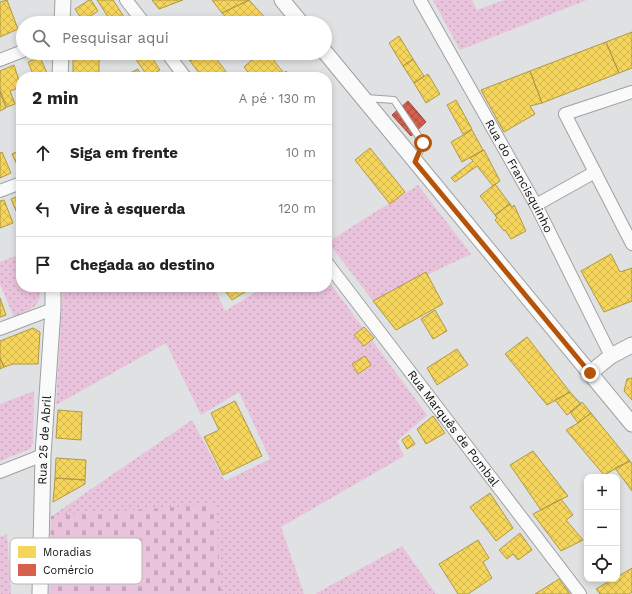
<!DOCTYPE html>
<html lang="pt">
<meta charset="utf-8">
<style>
:root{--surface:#fff;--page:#f6f6f6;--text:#222;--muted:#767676;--line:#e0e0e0}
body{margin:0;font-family:"Work Sans",sans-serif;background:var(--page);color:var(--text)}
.controls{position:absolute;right:12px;bottom:12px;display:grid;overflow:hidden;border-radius:8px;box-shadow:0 2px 6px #0003}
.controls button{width:36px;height:36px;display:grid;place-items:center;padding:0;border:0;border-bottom:1px solid var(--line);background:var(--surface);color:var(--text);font:20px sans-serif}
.stop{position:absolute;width:12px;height:12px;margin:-9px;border:3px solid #b45309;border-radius:50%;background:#fff}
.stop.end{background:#b45309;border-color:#fff;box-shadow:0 1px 4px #0008}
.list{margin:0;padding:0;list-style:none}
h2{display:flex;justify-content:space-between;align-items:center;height:52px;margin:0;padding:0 16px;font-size:17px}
h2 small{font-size:13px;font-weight:400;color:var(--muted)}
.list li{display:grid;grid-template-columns:26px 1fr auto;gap:12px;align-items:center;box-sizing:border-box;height:56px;padding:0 16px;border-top:1px solid var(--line)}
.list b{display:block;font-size:15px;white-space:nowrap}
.list em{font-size:13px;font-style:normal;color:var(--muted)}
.icon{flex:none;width:22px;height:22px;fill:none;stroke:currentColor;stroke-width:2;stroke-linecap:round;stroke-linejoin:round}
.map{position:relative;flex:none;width:632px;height:594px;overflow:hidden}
.search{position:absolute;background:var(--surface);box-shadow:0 2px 6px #0003;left:16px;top:16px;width:316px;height:44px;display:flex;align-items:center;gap:10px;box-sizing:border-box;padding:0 14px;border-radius:22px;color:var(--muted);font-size:15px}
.panel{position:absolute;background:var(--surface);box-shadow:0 2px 6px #0003;left:16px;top:72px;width:316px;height:220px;border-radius:16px}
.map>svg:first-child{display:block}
.grass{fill:url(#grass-dots)}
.cemetery{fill:url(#cemetery-stones)}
.homes{fill:url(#homes-cross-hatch);stroke:#b09945}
.shops{fill:url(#shops-cross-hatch);stroke:#9a473a}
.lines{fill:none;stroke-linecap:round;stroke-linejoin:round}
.service-casing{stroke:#9fa0a1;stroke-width:8}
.minor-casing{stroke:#9fa0a1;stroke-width:14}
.tertiary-casing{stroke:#9fa0a1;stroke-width:17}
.service{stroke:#fafafb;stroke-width:6}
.minor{stroke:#fafafb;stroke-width:12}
.tertiary{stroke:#fafafb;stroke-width:15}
.route{stroke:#b45309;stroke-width:5}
.labels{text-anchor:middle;stroke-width:4;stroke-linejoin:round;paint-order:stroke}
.street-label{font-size:12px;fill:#0e0e0f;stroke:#fff}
.key{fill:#fff;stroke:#b7b7b7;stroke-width:1}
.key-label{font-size:11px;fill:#0e0e0f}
</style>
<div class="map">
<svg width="632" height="594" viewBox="0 0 632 594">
<defs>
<pattern id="grass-dots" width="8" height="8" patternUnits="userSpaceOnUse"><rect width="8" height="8" fill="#e9c2dc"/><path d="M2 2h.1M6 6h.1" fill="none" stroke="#c7a6bc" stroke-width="1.8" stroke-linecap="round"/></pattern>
<pattern id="cemetery-stones" width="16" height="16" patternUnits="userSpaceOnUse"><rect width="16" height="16" fill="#e9c2dc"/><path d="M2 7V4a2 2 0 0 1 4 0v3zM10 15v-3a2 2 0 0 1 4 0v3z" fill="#c7a6bc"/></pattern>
<pattern id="homes-cross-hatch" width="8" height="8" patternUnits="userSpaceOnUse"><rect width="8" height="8" fill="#f6d55c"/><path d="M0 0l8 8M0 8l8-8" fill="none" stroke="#d2b64f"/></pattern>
<pattern id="shops-cross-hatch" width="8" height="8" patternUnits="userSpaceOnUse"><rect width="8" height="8" fill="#d6604d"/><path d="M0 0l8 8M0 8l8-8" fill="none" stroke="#ac4e3e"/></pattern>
</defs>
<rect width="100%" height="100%" fill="#e0e1e2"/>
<path class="grass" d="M433,0H472L477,10L504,0H587L460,50Z
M418,185L471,254L373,301L328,242Z
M21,254V287H41C39,310 33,307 14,317L0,284V262Z
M327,279L427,415L397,441L404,456L281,527L304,594H221L215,505L52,516L192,420L225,481L270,459L239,392L201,415L166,343L56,405L63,287H214L225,311L264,287H327Z
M34,391L33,443L30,449L0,461V404Z
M7,534L11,594H0V537Z
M402,546L436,594H315Z"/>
<path class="cemetery" d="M216,504L221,594H49L51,516Z"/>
<path class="homes" d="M7,0L18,29L0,37V2Z
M89,0H91L98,11L83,21L75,9Z
M97,0H113L126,20L121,23H112Z
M152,0H183L159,9Z
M212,0H249L222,13Z
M249,0L267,20L262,23H231L222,13Z
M632,32V68L619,73L606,42Z
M399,36L413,59L403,66L389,43Z
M606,42L619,73L542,103L530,71Z
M73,53H99V76H73Z
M135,53H149L160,70L148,77L133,55Z
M183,53H206L190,61Z
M206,53H212L230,77H202L190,61Z
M260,53H271L276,59L274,61L284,73L286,71L291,77H252L244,67Z
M40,57L47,73L34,77L28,62Z
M413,59L424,76L414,83L403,66Z
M14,65L21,87L10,91L15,104L7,107L0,90V71Z
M138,69L142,77H122Z
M530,71L542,103L530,106L535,114L504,132L481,90Z
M117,72L120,77H108Z
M428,74L440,94L426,103L414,83Z
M0,92L6,108L0,111Z
M456,100L472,129L463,134L447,105Z
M472,130L483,150L462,162L451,142Z
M370,148L405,192L390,204L355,160Z
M21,150V171H20L12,154Z
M484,150L500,181L493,186L477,166L455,182L451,178L473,161L470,158Z
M2,152L11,173L0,178V153Z
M495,184L510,204L495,215L480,196Z
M21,195V219L20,220L11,199Z
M4,200L13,223L0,228V201Z
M510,204L512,207L514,205L526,231L511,239L505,230L504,231L495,220L497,218L495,215Z
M611,254L620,272L632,268V301L604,312L581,271Z
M426,272L443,304L396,330L373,301Z
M222,287H253L232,300Z
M0,298L6,315L0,317Z
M435,310L447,331L433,339L421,319Z
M364,327L374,338L364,346L354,335Z
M33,328L40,332L38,364H13L4,367L0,358V341Z
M527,337L570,392L547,405L505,354Z
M457,349L468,365L437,385L427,368Z
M365,356L371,365L358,374L352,364Z
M0,358L4,367L0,369Z
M632,378V400L624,391L627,379Z
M570,392L581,404L567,415L555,400Z
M235,401L262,456L223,475L204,437L219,430L211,413Z
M582,402L591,413L578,423L570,412Z
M58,410L82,412L81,440L56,438Z
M591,413L630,461L604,475L566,430L578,423Z
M433,416L445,433L426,444L417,429Z
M409,435L415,444L407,449L402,440Z
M533,451L568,496L541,510L510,465Z
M56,458L86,460L85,480L55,478Z
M630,461L632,464V491L615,468Z
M55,478L85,480V484L53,502Z
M490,493L513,528L496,541L470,507Z
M561,499L573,515L566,520L583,540L561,551L533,514Z
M520,533L532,550L518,560L513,554L507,559L499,550Z
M478,540L489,558L483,562L492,578L468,594H458L439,564Z
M632,568V592L629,594H600L596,589L613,579H617V577Z
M559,579L570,594H535Z"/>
<path class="shops" d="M408,101L426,122L411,136L392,115Z"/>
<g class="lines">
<defs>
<path id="service" d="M366,98L394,100L423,143L416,160"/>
<g id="minor">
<path d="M126,0L144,23"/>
<path id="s1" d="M420,0L536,205L611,356"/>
<path d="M167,53L185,77"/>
<path d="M0,60L23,51"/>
<path d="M632,92L565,114L632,244"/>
<path d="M0,191L21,183"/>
<path d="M536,205L595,172"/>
<path id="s2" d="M327,263L580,594"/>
<path d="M0,329L53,309"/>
<path d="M0,472L43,455"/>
</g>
<g id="tertiary">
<path d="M282,0L301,23"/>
<path d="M62,23L63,0"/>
<path d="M325,52L632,424"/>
<path d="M60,77L61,53"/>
<path d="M590,373L611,356L632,345"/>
<path id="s3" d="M40,594L43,455L53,309V287"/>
</g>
</defs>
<use href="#service" class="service-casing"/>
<use href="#minor" class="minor-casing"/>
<use href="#tertiary" class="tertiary-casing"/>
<use href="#service" class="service"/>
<use href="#minor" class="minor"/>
<use href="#tertiary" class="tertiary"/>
</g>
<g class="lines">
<path class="route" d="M423,143L415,162L590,373"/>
</g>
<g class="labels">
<g class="street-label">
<text dy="4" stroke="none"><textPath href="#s1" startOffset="202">Rua do Francisquinho</textPath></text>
<text dy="4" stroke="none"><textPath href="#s2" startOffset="208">Rua Marquês de Pombal</textPath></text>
<text dy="4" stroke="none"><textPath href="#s3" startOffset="154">Rua 25 de Abril</textPath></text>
</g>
</g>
<rect x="10" y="538" width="132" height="46" rx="6" class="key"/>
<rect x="18" y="546" width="18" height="12" fill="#f6d55c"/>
<rect x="18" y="564" width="18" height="12" fill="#d6604d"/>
<g class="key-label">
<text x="43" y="556">Moradias</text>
<text x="43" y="574">Comércio</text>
</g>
</svg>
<div class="controls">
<button>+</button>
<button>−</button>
<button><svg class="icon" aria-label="locate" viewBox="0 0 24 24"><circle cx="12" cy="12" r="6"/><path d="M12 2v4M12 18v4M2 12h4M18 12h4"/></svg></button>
</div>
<div class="stop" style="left:423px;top:143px"></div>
<div class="stop end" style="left:590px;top:373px"></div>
<div class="search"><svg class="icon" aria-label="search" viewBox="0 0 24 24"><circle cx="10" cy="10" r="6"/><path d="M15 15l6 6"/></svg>Pesquisar aqui</div>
<section class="panel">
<h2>2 min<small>A pé · 130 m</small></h2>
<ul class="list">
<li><svg class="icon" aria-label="ahead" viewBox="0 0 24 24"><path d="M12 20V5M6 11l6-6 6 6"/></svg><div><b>Siga em frente</b></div><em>10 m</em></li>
<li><svg class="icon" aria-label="left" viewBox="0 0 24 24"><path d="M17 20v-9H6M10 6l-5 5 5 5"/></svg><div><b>Vire à esquerda</b></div><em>120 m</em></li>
<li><svg class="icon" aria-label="arrive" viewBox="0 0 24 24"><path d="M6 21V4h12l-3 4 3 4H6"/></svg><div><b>Chegada ao destino</b></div></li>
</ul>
</section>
</div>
